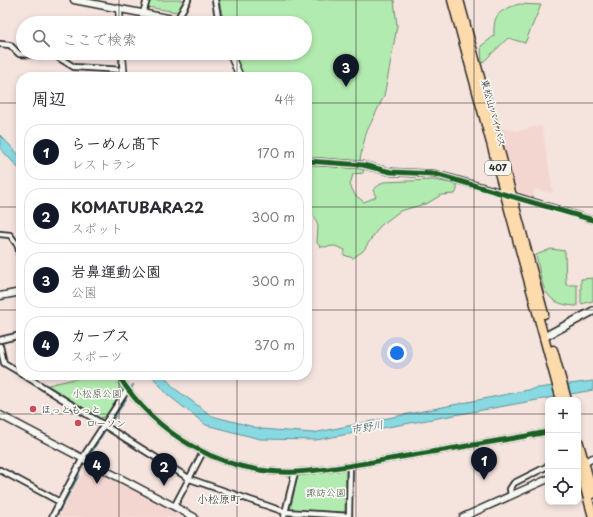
<!DOCTYPE html>
<html lang="ja">
<meta charset="utf-8">
<style>
:root{--surface:#fff;--page:#f7f7f7;--text:#2b2b33;--muted:#7c7c81;--line:#e1e1e2;--accent:#111827}
body{margin:0;font-family:"Playpen Sans","Klee One",sans-serif;background:var(--page);color:var(--text)}
.controls{position:absolute;right:12px;bottom:12px;display:grid;overflow:hidden;border-radius:8px;box-shadow:0 2px 6px #0003}
.controls button{width:36px;height:36px;display:grid;place-items:center;padding:0;border:0;border-bottom:1px solid var(--line);background:var(--surface);color:var(--text);font:20px sans-serif}
.you{position:absolute;left:397px;top:353px;width:14px;height:14px;margin:-10px;border:3px solid #fff;border-radius:50%;background:#1a73e8;box-shadow:0 0 0 6px #1a73e833}
.badge{display:grid;place-items:center;width:26px;height:26px;border-radius:50%;background:var(--accent);color:#fff;font-size:13px;font-weight:700}
.pin{position:absolute;translate:-50% -33px;filter:drop-shadow(0 1px 2px #0008)}
.pin::after{content:'';position:absolute;top:21px;width:14px;height:12px;background:inherit;clip-path:polygon(0 0,100% 0,50% 100%)}
.list{margin:0;padding:0;list-style:none}
h2{display:flex;justify-content:space-between;align-items:center;height:52px;margin:0;padding:0 16px;font-size:17px}
h2 small{font-size:13px;font-weight:400;color:var(--muted)}
.list li{display:grid;grid-template-columns:26px 1fr auto;gap:12px;align-items:center;box-sizing:border-box;height:56px;margin:0 8px 8px;padding:0 8px;border:1px solid var(--line);border-radius:16px}
.list b{display:block;font-size:15px;white-space:nowrap}
.list p{margin:0;font-size:13px;white-space:nowrap;color:var(--muted)}
.list em{font-size:13px;font-style:normal;color:var(--muted)}
.icon{flex:none;width:22px;height:22px;fill:none;stroke:currentColor;stroke-width:2;stroke-linecap:round;stroke-linejoin:round}
.map{position:relative;flex:none;width:593px;height:517px;overflow:hidden}
.search{position:absolute;background:var(--surface);box-shadow:0 2px 6px #0003;left:16px;top:16px;width:296px;height:44px;display:flex;align-items:center;gap:10px;box-sizing:border-box;padding:0 14px;border-radius:22px;color:var(--muted);font-size:15px}
.panel{position:absolute;background:var(--surface);box-shadow:0 2px 6px #0003;left:16px;top:72px;width:296px;height:308px;border-radius:16px}
.map>svg:first-child{display:block}
.built{fill:#f4d6d0}
.green{fill:#b2ebaf;stroke:#6e8b6d}
.water{fill:#88d9e1;stroke:#639398}
.lines{fill:none;stroke-linecap:round;stroke-linejoin:round}
.stream{stroke:#639398;stroke-width:2}
.minor-casing{stroke:#2b2b2b;stroke-width:8}
.tertiary-casing{stroke:#2b2b2b;stroke-width:9}
.secondary-casing{stroke:#2b2b2b;stroke-width:10}
.trunk-casing{stroke:#2b2b2b;stroke-width:11}
.minor{stroke:#f6f6f2;stroke-width:4.5}
.tertiary{stroke:#f6f6f2;stroke-width:6}
.secondary{stroke:#f6f6f2;stroke-width:7}
.trunk{stroke:#fedbac;stroke-width:8}
.cycleway-casing{stroke:#f6f6f2;stroke-width:8}
.cycleway{stroke:#1b5e20;stroke-width:5}
.grid{fill:none;stroke:#2b2b2b;stroke-width:1;stroke-opacity:0.55}
.poi-dot{fill:#d1495b;stroke:#f6f6f2;stroke-width:1.5}
.labels{text-anchor:middle;stroke-width:3.5;stroke-linejoin:round;paint-order:stroke}
.shield{fill:#f6f6f2;stroke:#686867;stroke-width:1}
.shield-label{font-size:9px;font-weight:bold;fill:#2b2b2b}
.street-label{font-size:10px;fill:#2b2b2b;stroke:#f6f6f2}
.park-label{font-size:10px;fill:#4d5b4c;stroke:#f6f6f2}
.poi-label{font-size:10px;fill:#2b2b2b;stroke:#f6f6f2;text-anchor:start}
.water-label{font-size:11px;font-style:italic;fill:#425658;stroke:#f6f6f2}
.neighbourhood-label{font-size:11px;fill:#2b2b2b;stroke:#f6f6f2}
</style>
<div class="map">
<svg width="593" height="517" viewBox="0 0 593 517">
<rect width="100%" height="100%" fill="#f5e3de"/>
<filter id="ink" filterUnits="userSpaceOnUse"><feTurbulence type="fractalNoise" baseFrequency=".025" numOctaves="2"/><feDisplacementMap in="SourceGraphic" scale="8" xChannelSelector="R" yChannelSelector="G"/><feConvolveMatrix kernelMatrix="1 2 1 2 8 2 1 2 1" color-interpolation-filters="sRGB"/></filter>
<g filter="url(#ink)">
<path class="built" d="M542,126L553,193L535,189L533,198L517,191L499,128L517,131Z
M87,466L183,517H58Z"/>
<path class="green" d="M150,0H186L177,12L147,7Z
M219,0H394L397,26L391,60L384,96L366,133L360,159L364,169L363,173L353,174L350,185L355,195L364,202L376,197L373,190L383,182L433,180L457,184V190L455,194L441,195L428,203L400,211L380,226L363,251L353,258L344,255L345,250L335,246L321,247L317,243L318,226L315,217L307,214V77H241L233,53H305V23H224Z
M519,4L541,5L525,43L508,38L482,63L481,46L494,36C493,13 499,11 519,4Z
M551,249L565,251L566,285H577V306C541,305 543,284 536,255Z
M593,278V301L581,304V279Z
M92,375H114L122,390L105,417L100,418L48,385Z
M346,470L345,512L290,510L298,476Z"/>
<path class="water" d="M0,135L21,157V171L0,148Z
M151,375H163L174,388L212,416L262,429L313,433L538,388L593,381V390L316,440L260,439L206,425L168,395Z"/>
<g class="lines">
<path class="stream" d="M142,375H143
M131,389L133,385
M112,421L126,399
M91,453L105,430
M56,517L79,475"/>
<defs>
<path id="minor" d="M215,0L219,23
M143,13L147,0
M177,20L188,0
M0,44L10,45L19,54L56,56L74,67L123,70
M512,195L593,220
M0,234L10,235L18,246L21,262
M0,340L21,335
M0,346L4,363L21,373
M24,375L190,479L285,512L349,516L350,466
M118,375C156,435 223,475 296,472C331,470 367,463 401,457C450,449 499,441 548,432
M0,470L60,502
M511,495L510,489L514,483L548,466
M174,507L203,452
M52,517L85,454L127,390
M284,517L295,472"/>
<path id="tertiary" d="M74,0L193,23
M119,9L120,23
M122,53L124,77
M230,53L240,77
M307,161L363,165L391,172L435,174L507,194
M0,296L21,292
M0,415L194,517
M582,464L593,458
M463,517L548,479"/>
<path id="secondary" d="M544,337L593,311"/>
<path id="trunk" d="M452,0L561,400
M459,0L544,314
M553,350L567,400
M578,440L593,494
M578,462L593,517"/>
</defs>
<use href="#minor" class="minor-casing"/>
<use href="#tertiary" class="tertiary-casing"/>
<use href="#secondary" class="secondary-casing"/>
<use href="#trunk" class="trunk-casing"/>
<use href="#minor" class="minor"/>
<use href="#tertiary" class="tertiary"/>
<use href="#secondary" class="secondary"/>
<use href="#trunk" class="trunk"/>
<defs>
<path id="cycleway" d="M307,161L363,165L391,172L435,174L593,220
M118,375C156,435 223,475 296,472C331,470 367,463 401,457C450,449 499,441 548,432"/>
</defs>
<use href="#cycleway" class="cycleway-casing"/>
<use href="#cycleway" class="cycleway"/>
</g>
</g>
<path class="grid" d="M119,0V23M237,0V23M356,0V517M474,0V517M119,53V77M237,53V77M0,103H21M307,103H593M0,207H21M307,207H593M0,310H21M307,310H593M119,375V517M237,375V517M0,414H548M578,414H593"/>
<g class="poi-dot">
<circle cx="33" cy="409" r="4"/>
<circle cx="78" cy="423" r="4"/>
</g>
<g class="labels">
<rect class="shield" x="485" y="161" width="26" height="14" rx="3"/>
<g class="shield-label">
<text x="498" y="171">407</text>
</g>
<g class="street-label">
<text transform="translate(494 113) rotate(75)" y="4">東松山バイパス</text>
</g>
<g class="park-label">
<text x="97" y="397">小松原公園</text>
<text x="326" y="496">諏訪公園</text>
</g>
<g class="poi-label">
<text x="41" y="413">ほっともっと</text>
<text x="86" y="427">ローソン</text>
</g>
<g class="water-label">
<text transform="translate(367 427) rotate(-10)" y="4">市野川</text>
</g>
<g class="neighbourhood-label">
<text x="219" y="503">小松原町</text>
</g>
</g>
</svg>
<div class="controls">
<button>+</button>
<button>−</button>
<button><svg class="icon" aria-label="locate" viewBox="0 0 24 24"><circle cx="12" cy="12" r="6"/><path d="M12 2v4M12 18v4M2 12h4M18 12h4"/></svg></button>
</div>
<div class="you"></div>
<div class="pin badge" style="left:484px;top:480px">1</div>
<div class="pin badge" style="left:164px;top:486px">2</div>
<div class="pin badge" style="left:346px;top:87px">3</div>
<div class="pin badge" style="left:97px;top:484px">4</div>
<div class="search"><svg class="icon" aria-label="search" viewBox="0 0 24 24"><circle cx="10" cy="10" r="6"/><path d="M15 15l6 6"/></svg>ここで検索</div>
<section class="panel">
<h2>周辺<small>4件</small></h2>
<ul class="list">
<li><span class="badge">1</span><div><b>らーめん髙下</b><p>レストラン</p></div><em>170 m</em></li>
<li><span class="badge">2</span><div><b>KOMATUBARA22</b><p>スポット</p></div><em>300 m</em></li>
<li><span class="badge">3</span><div><b>岩鼻運動公園</b><p>公園</p></div><em>300 m</em></li>
<li><span class="badge">4</span><div><b>カーブス</b><p>スポーツ</p></div><em>370 m</em></li>
</ul>
</section>
</div>
